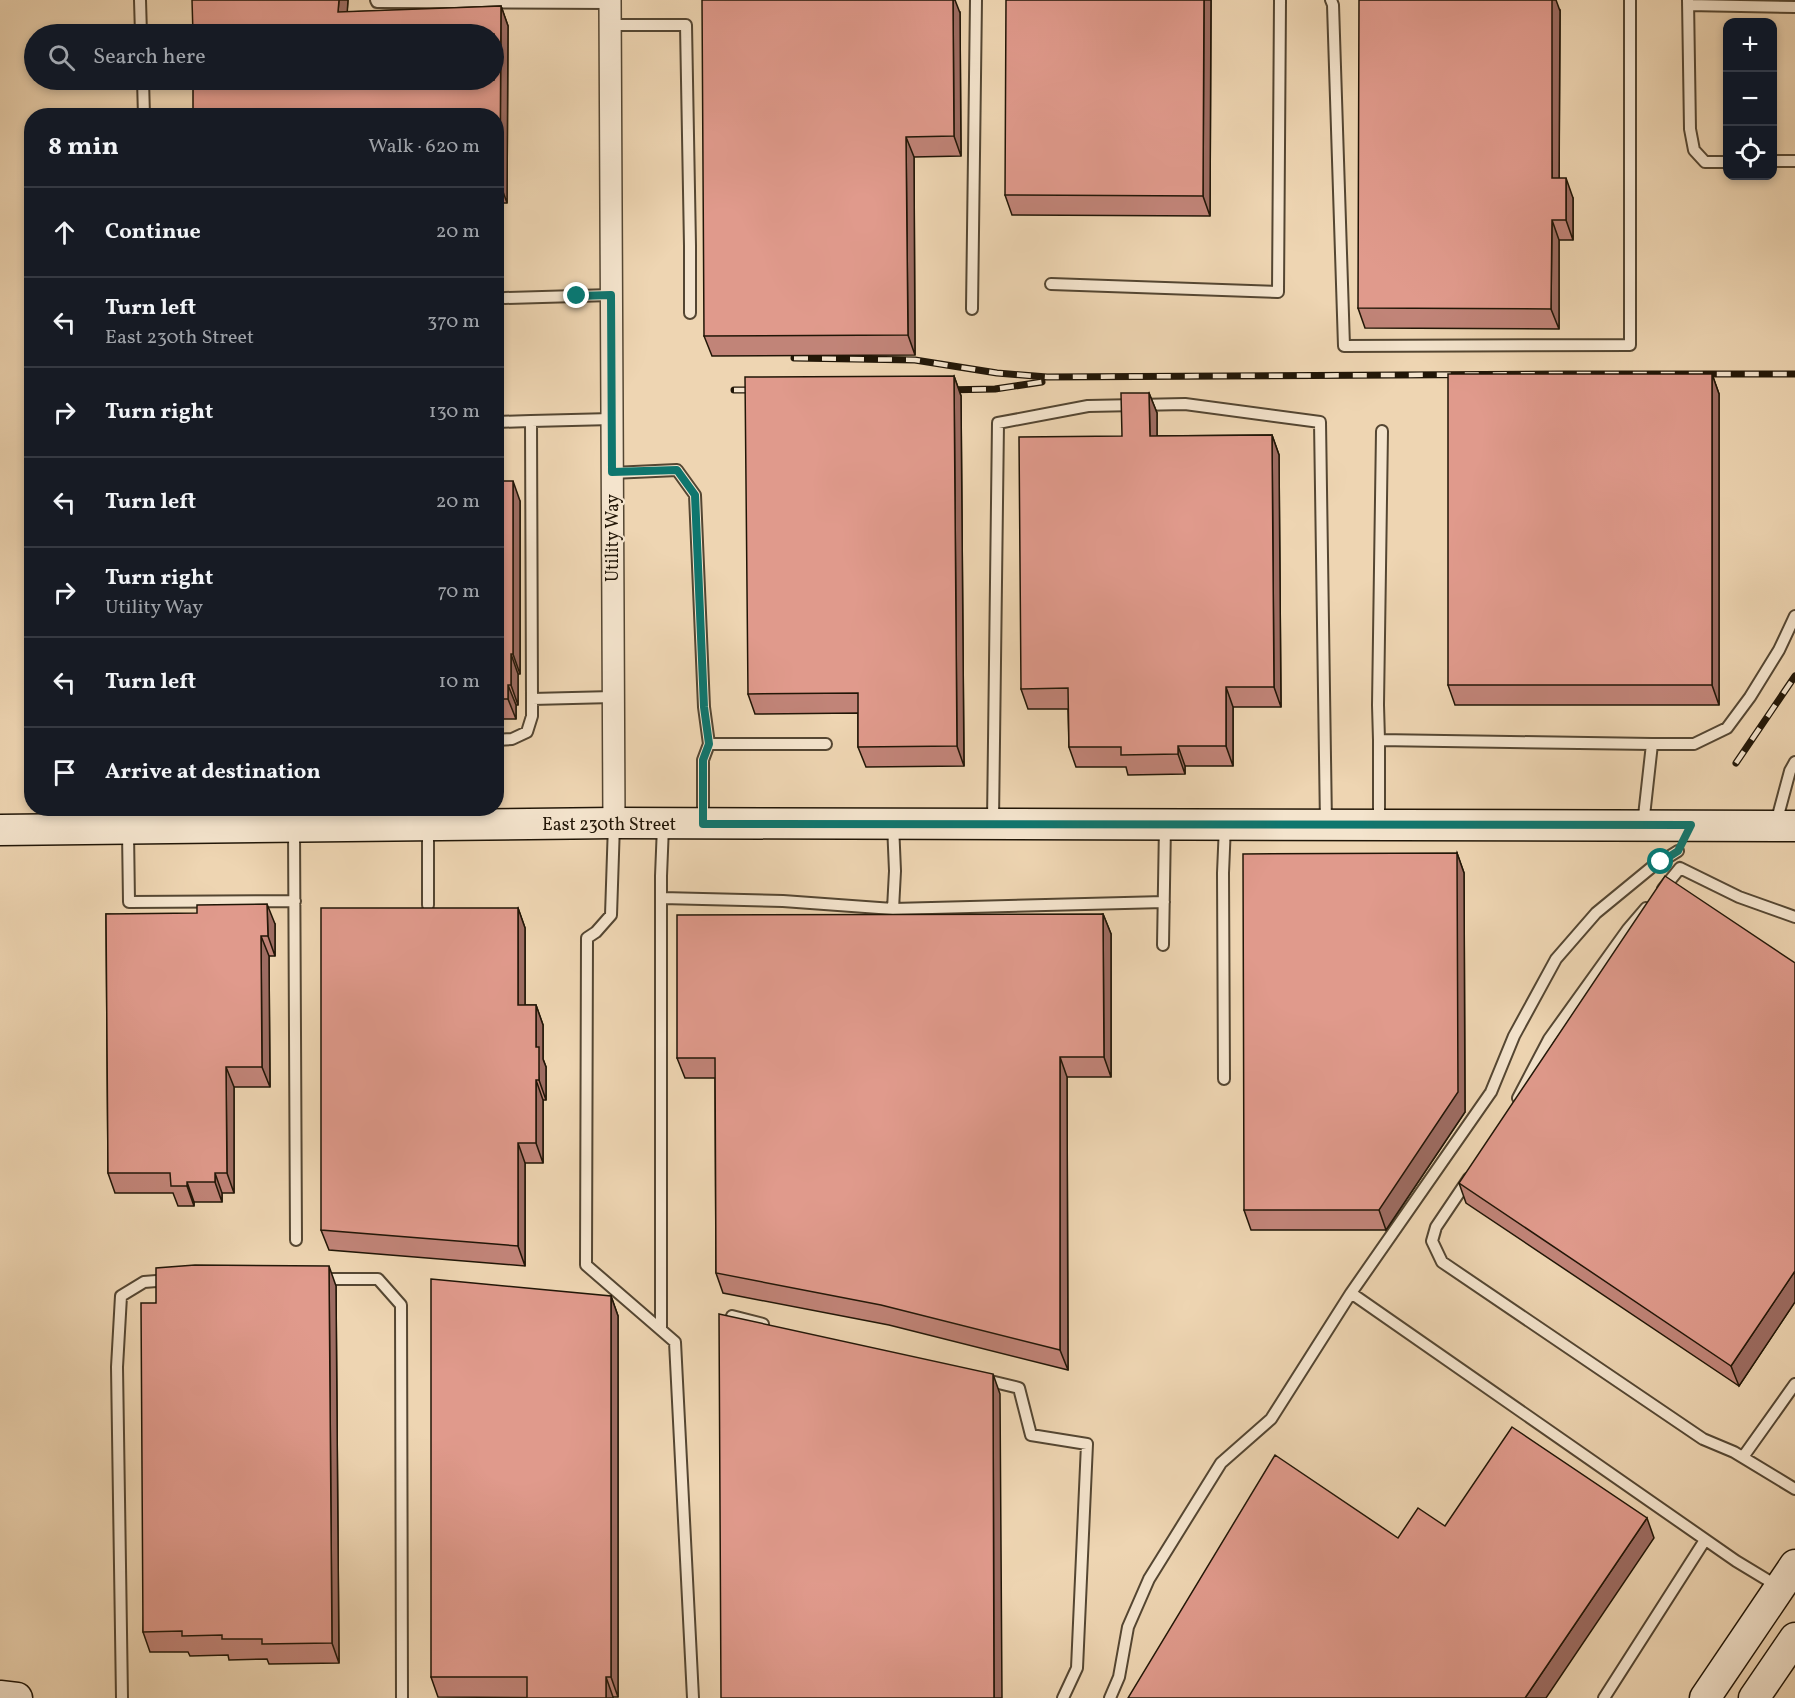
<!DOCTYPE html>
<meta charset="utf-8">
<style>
:root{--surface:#171b24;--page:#242831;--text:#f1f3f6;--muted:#9ea1a6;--line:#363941}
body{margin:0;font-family:Vollkorn,serif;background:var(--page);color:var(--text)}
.controls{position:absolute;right:18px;top:18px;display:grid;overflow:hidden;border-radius:12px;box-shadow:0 3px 9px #0003}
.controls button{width:54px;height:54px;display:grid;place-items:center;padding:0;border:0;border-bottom:2px solid var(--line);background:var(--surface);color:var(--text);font:30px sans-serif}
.stop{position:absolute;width:18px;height:18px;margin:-14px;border:4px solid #0f766e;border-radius:50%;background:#fff}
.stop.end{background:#0f766e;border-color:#fff;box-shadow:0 2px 6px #0008}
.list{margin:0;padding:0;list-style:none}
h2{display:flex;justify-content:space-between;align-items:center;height:78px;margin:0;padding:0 24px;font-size:26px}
h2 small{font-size:20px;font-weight:400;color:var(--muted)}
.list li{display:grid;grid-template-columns:39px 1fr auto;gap:18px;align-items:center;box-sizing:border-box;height:90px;padding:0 24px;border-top:2px solid var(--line)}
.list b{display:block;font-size:22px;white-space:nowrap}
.list p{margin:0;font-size:20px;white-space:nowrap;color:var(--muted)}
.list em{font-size:20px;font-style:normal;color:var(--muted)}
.icon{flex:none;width:33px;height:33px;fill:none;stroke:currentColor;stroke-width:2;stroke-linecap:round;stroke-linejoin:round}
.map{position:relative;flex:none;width:1795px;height:1698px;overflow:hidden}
.search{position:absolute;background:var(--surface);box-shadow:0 3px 9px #0003;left:24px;top:24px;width:480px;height:66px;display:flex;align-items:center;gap:15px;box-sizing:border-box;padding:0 21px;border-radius:33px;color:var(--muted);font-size:22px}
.panel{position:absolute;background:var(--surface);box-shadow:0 3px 9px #0003;left:24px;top:108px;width:480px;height:708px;border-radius:24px}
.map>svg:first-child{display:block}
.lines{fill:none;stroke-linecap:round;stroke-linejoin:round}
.lane-casing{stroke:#544632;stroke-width:14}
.street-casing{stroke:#544632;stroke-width:24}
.secondary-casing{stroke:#211607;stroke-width:33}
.lane{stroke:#f4e4cd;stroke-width:10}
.street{stroke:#f4e4cd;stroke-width:21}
.secondary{stroke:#f4e4cd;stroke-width:30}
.rail-casing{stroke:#211607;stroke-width:7}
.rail{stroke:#f4e4cd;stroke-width:4.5;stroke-dasharray:14;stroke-linecap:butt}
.wall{fill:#c18478;stroke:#211607;stroke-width:1.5}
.shaded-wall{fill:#9d6c62;stroke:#211607;stroke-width:1.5}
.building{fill:#e09a8c;stroke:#211607;stroke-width:1.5}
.route{stroke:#0f766e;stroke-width:8}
.labels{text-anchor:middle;stroke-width:4.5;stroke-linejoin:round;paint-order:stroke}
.street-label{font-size:18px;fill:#211607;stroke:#f4e4cd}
</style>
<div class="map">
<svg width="1795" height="1698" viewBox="0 0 1795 1698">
<rect width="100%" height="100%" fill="#eed5b2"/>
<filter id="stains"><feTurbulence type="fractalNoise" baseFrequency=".00333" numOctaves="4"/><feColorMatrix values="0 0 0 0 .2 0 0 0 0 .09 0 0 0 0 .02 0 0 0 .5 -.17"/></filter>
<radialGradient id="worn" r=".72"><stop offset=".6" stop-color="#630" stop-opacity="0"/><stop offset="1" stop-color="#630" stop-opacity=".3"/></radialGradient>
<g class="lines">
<defs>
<path id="lane" d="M140,0L141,34
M376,0L377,2L610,3
M1331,0L1333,5L1344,346L1630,345V0
M1688,0L1690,129L1694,150L1705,162H1728
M1688,5L1795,7
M610,25H686L690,246V313
M143,80L144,116
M1772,161H1795
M1051,284L1278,292L1280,0
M505,298L611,295
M972,309L976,0
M531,421L612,419
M496,422L531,421L532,699V716L527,732L512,739L496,740
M612,473L677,470L695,495L704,707L709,744L703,760V820
M532,699L613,697
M1379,740L1378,705L1382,431
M709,744H826
M993,821L998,423L1088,406L1185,404L1320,422L1326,824
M1776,823L1790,771L1795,762
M614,824L611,915L596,932L587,938L586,1265L675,1342L693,1698
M1379,824V740L1652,744
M1643,825L1652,744H1694L1727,728L1750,697L1779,650L1795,616
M428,826V905
M294,827L296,1240
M128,832L129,902L295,901
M1663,889L1680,868L1739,897L1795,917
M662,898L783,901L893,909L895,871L893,824
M893,909L1164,902
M1163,945L1165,825
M1224,1079L1223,873L1225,825
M1518,1098L1549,1039L1628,929L1646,908
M1469,1178L1436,1227L1432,1241L1442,1262L1703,1439L1734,1452L1795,1489
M320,1279H378L401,1305L402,1698
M1351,1293L1736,1561L1779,1587
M732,1316L763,1324
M661,1329V876L663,826
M982,1379L1019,1388L1031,1435L1087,1444L1077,1668L1063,1698
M1743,1457L1795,1384
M122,1698L117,1367L121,1296L144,1282L169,1280
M1110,1698L1119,1677L1128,1627L1149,1579L1221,1463L1271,1419L1351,1293L1491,1092L1514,1036L1556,959L1596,913L1652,867L1678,851
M1604,1698L1705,1540"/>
<path id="street" d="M610,0L614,823"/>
<path id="secondary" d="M0,830L614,823L1795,826
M0,1696L17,1698
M1705,1698L1795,1565
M1754,1698L1795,1638"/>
</defs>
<use href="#lane" class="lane-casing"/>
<use href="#street" class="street-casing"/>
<use href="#secondary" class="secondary-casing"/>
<use href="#lane" class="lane"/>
<use href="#street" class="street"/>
<use href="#secondary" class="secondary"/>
<defs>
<path id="rail" d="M794,358L915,360L997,373L1047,377L1562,374H1795
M734,390H761
M944,390L995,389L1042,382
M1736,763L1795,676"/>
</defs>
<use href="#rail" class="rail-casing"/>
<use href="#rail" class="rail"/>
</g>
<path class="wall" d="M348,0L347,12L501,6L508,26L507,203H496V116L193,34Z
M1211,0L1210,216L1012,215L1005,195Z
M1560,11L1559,178L1573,198V240H1559V329L1365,328L1358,308Z
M960,13L961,156L914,157L915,355L712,356L704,336Z
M1712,374L1719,394V705H1455L1448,685Z
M954,376L961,396L964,766L866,767L858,747V713L755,714L748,694Z
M1149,393L1157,413V436L1272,435L1279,455L1281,707H1233V766H1185V774L1128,775L1126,767H1076L1069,747L1068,709H1028L1021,689L1122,436Z
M496,481L520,501V674H518V705H516V719H502V722H496Z
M1457,853L1464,873L1465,1112L1386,1230H1251L1244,1210Z
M518,908L525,928V1005H536L543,1025V1059L546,1067V1100H543V1163H525V1266L329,1250L321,1230Z
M106,914L275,924V956H269L270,1087H234V1193H222V1202H194V1206H178L173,1193H115L108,1173Z
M1103,914L1111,934V1077H1067L1068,1370L889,1325L723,1293L716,1273L715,1078H685L677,1058Z
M1795,963V1302L1739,1386L1466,1203L1459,1183Z
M336,1286L339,1663L269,1664L267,1659L229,1660L228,1655L190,1656L188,1652H150L143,1632L156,1303Z
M611,1296L618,1316V1697H613V1698L438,1697L431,1677Z"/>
<path class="shaded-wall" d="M339,0H348L346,32L338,12Z
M953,0H955L960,13L961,156L954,136Z
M1204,0H1211L1210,216L1203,196Z
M1550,0H1556L1560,11L1559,198L1552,178Z
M501,6L508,26L507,203L500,183Z
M906,137L914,157L915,355L908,335Z
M1566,178L1573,198V240L1566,220Z
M1552,220L1559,240V329L1551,309Z
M1712,374L1719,394V705L1712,685Z
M954,376L961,396L964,766L957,746Z
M1149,393L1157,413V456L1150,436Z
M1272,435L1279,455L1281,707L1274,687Z
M513,481L520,501V674L513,654Z
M511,654L518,674V705L511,685Z
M508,685L516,705V719L508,699Z
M1226,687L1233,707V766L1226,746Z
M496,702L502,719V722L496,705Z
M1178,746L1185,766V774L1178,754Z
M1457,853L1464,873L1465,1112L1386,1230L1379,1210Z
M267,904L275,924V956L268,936Z
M518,908L525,928V1025L518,1005Z
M1103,914L1111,934V1077L1104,1057Z
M261,936L269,956L270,1087L262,1067Z
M536,1005L543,1025V1059L546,1067V1100L539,1080L536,1047Z
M1060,1057L1067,1077L1068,1370L1060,1350Z
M226,1067L234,1087V1193L227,1173Z
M536,1080L543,1100V1163L536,1143Z
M518,1143L525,1163V1266L518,1246Z
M215,1173L222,1193V1202L215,1182Z
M187,1182L194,1202V1206L187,1186Z
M329,1266L336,1286L339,1663L332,1643Z
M1795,1271V1302L1739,1386L1731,1366Z
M611,1296L618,1316V1697L611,1677Z
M993,1374L1000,1394L1002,1698H994Z
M1647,1518L1654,1538L1546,1698H1525Z
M606,1677L613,1697V1698H606Z"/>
<path class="building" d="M192,0H339L338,12L501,6L500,183H496V116H193V80H494V34H193Z
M702,0H953L954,136L906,137L908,335L704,336Z
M1006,0H1204L1203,196L1005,195Z
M1359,0H1552V178H1566V220H1552L1551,309L1358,308Z
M1448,374H1712V685H1448Z
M954,376L957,746L858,747V693L748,694L745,377Z
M1121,393H1149L1150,436L1272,435L1274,687H1226V746H1178V754L1121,755V747H1069L1068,688L1021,689L1019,437L1122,436Z
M496,481H513V654H511V685H508V699H496Z
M1457,853L1458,1092L1379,1210H1244L1243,854Z
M1665,876L1795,963V1271L1731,1366L1459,1183Z
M267,904L268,936H261L262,1067H226L227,1173H215V1182H187V1186H171L170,1173H108L106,914L197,913V905Z
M321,908H518V1005H536V1047H539V1080H536V1143H518V1246L321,1230Z
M1103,914L1104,1057H1060V1350L881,1305L716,1273L715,1058H677V915Z
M195,1265L329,1266L332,1643L262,1644V1639H222V1635L182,1636V1631L143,1632L141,1303H156V1268Z
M431,1279L611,1296V1677H606V1698H527V1677H431Z
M719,1314L993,1374L994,1698H721Z
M1512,1427L1647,1518L1525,1698H1128L1275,1455L1398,1538L1418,1508L1445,1526Z"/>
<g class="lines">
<path class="route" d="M577,296L611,295L612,472L677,470L695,495L704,707L709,744L703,760V824L1691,825L1678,851L1661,862"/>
</g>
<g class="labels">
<g class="street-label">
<text transform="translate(612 538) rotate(-90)" y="6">Utility Way</text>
<text x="609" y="830">East 230th Street</text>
</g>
</g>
<rect width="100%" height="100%" filter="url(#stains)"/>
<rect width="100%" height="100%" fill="url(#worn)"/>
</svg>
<div class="controls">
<button>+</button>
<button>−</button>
<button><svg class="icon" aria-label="locate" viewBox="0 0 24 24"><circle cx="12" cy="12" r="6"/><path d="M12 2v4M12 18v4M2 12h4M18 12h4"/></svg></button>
</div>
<div class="stop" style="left:1661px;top:862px"></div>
<div class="stop end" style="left:577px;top:296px"></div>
<div class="search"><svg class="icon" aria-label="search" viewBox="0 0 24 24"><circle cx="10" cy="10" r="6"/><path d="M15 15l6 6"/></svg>Search here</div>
<section class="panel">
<h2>8 min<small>Walk · 620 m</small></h2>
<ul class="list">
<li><svg class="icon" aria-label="ahead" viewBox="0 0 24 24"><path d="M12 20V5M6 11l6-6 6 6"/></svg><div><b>Continue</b></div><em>20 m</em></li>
<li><svg class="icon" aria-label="left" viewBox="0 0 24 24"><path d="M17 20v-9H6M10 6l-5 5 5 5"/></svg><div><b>Turn left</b><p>East 230th Street</p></div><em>370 m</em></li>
<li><svg class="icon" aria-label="right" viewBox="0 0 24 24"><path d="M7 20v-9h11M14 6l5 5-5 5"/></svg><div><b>Turn right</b></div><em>130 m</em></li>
<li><svg class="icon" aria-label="left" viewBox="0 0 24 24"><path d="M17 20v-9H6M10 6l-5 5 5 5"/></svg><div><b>Turn left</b></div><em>20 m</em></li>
<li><svg class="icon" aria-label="right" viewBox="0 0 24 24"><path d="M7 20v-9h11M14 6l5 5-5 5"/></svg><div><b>Turn right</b><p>Utility Way</p></div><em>70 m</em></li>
<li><svg class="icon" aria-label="left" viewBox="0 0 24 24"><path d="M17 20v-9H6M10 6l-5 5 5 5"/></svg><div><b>Turn left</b></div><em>10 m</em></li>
<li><svg class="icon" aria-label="arrive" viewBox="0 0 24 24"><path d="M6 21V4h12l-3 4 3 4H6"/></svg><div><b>Arrive at destination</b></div></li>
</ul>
</section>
</div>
